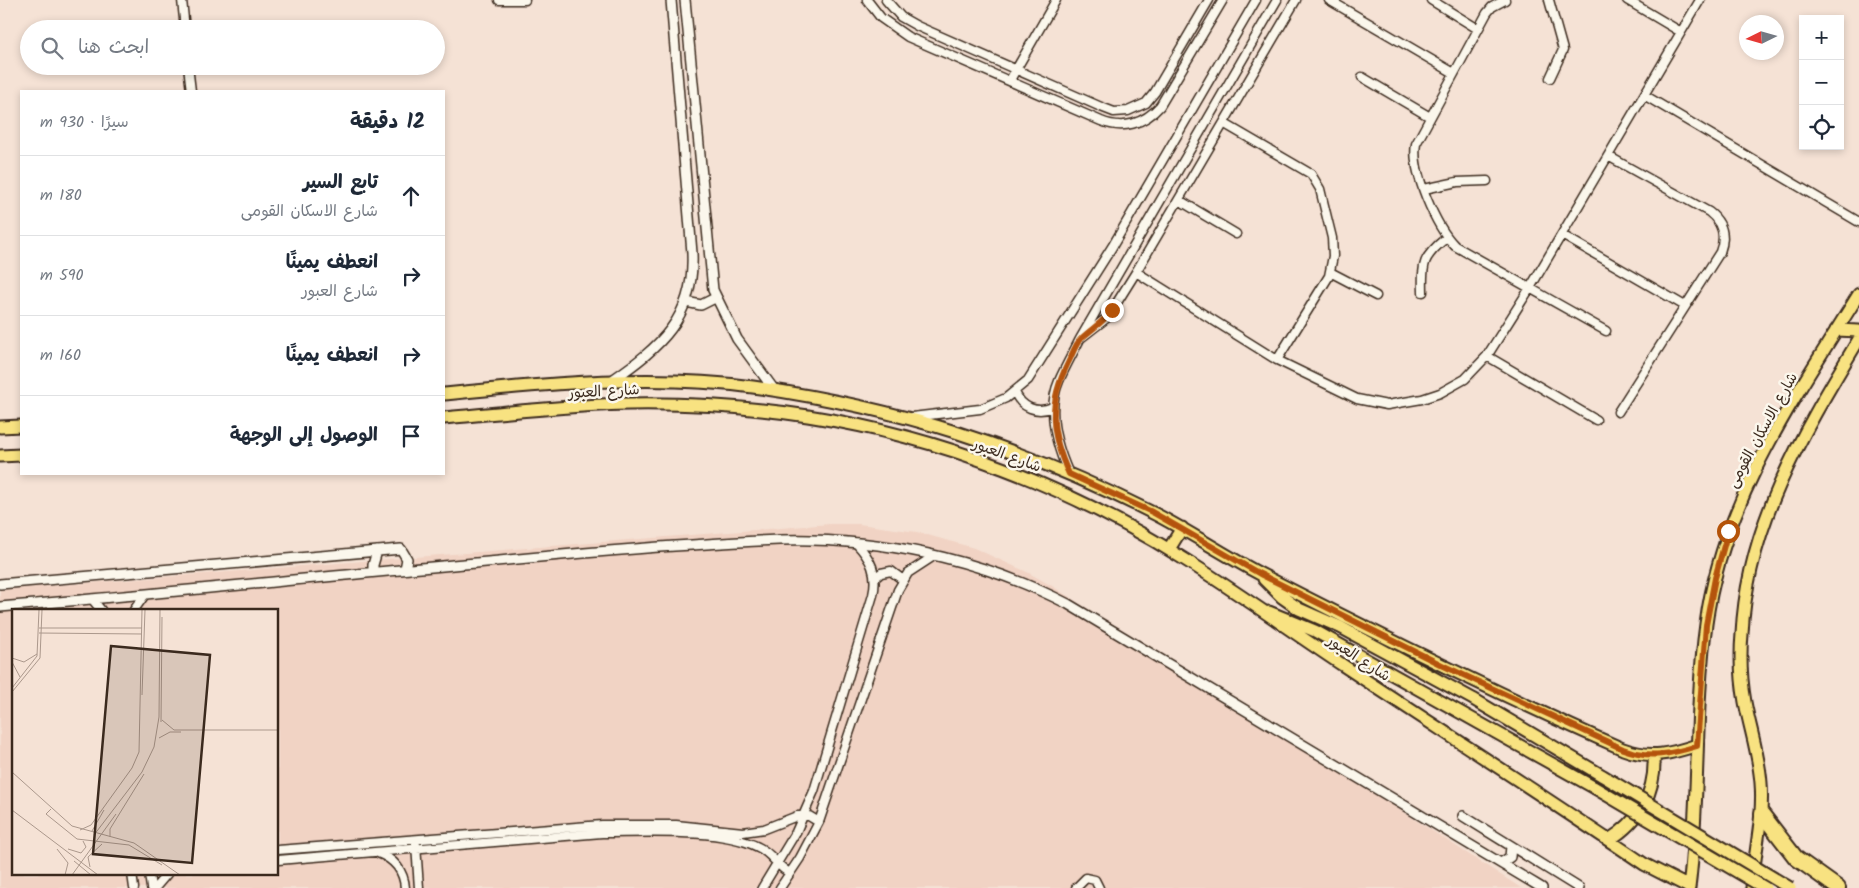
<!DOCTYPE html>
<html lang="ar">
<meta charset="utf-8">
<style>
:root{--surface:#fff;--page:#f2f2f3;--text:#1f2937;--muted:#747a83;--line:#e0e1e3}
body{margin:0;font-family:Kalam,"Playpen Sans Arabic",sans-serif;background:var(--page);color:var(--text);direction:rtl}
.controls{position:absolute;right:15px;top:15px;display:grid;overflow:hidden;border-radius:0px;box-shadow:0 2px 8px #0003}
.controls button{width:45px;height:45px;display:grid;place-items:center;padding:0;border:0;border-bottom:1px solid var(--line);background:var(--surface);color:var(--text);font:25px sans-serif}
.compass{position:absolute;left:1739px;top:15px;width:45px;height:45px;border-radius:50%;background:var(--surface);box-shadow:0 2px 8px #0003;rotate:265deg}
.stop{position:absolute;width:15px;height:15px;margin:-11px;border:4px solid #b45309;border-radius:50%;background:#fff}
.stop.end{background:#b45309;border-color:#fff;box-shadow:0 1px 5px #0008}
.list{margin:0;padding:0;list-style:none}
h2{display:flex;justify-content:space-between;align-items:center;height:65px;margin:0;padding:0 20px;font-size:21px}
h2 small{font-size:16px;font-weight:400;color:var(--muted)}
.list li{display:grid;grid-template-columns:32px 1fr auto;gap:15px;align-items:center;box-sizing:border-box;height:80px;padding:0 20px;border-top:1px solid var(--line)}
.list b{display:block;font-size:19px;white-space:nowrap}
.list p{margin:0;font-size:16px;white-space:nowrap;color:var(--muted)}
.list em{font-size:16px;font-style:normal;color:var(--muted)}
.icon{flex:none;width:28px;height:28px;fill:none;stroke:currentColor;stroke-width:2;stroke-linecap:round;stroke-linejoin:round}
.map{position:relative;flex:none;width:1859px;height:888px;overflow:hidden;direction:ltr}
.search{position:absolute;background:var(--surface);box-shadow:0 2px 8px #0003;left:20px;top:20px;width:425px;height:55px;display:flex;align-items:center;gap:12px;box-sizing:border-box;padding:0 18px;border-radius:28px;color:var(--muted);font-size:19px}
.panel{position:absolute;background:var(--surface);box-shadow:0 2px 8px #0003;left:20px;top:90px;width:425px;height:385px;border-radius:0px;direction:rtl}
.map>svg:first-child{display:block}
.built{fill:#f1d3c4;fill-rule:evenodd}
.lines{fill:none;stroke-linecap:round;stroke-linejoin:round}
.minor-casing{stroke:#3b2a1e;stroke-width:11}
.tertiary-casing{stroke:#3b2a1e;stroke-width:12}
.primary-casing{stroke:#3b2a1e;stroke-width:15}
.motorway-casing{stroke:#3b2a1e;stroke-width:18}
.minor{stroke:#fbf7ec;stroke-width:8}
.tertiary{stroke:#fbf7ec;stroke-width:9}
.primary{stroke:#f8e281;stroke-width:11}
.motorway{stroke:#f8e281;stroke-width:14}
.primary-bridge-casing{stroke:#3b2a1e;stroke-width:15;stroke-linecap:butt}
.primary-bridge{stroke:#f8e281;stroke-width:11}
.route{stroke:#b45309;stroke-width:6}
.labels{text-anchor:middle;stroke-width:5;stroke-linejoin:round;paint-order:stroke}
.street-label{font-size:15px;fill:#3b2a1e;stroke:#fbf7ec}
.inset-road{fill:none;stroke:#ab988c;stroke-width:1}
.view{fill:#3b2a1e;fill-opacity:0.15;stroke:#3b2a1e;stroke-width:2.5}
.inset-edge{fill:none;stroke:#3b2a1e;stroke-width:2.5}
</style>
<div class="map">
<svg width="1859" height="888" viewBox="0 0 1859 888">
<rect width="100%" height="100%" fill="#f5e2d5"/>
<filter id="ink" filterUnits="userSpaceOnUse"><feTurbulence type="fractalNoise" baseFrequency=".02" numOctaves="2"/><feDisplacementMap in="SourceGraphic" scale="10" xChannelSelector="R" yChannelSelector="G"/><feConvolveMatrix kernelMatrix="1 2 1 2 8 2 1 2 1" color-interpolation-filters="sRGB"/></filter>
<g filter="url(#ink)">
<path class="built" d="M830,524H859L917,532L974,548L1027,572L1052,586L1521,888H0V590ZM14,610H278V874H14Z"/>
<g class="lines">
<defs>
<path id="minor" d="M182,0L185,29
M499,0H525
M867,0L881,18L908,37L1101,121C1123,130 1144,124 1160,106L1223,0
M886,0L901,17L917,26L1101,107L1114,112L1128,111L1146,103L1155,92L1209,0
M1329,0L1454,73
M1431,0L1478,29
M1505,0L1492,7L1487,13L1416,144C1411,171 1436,227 1455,246L1606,331
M1549,0L1563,50L1550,78
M1627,0L1681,32
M188,66L191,91
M1362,77L1430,117
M1010,80L1056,0
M1644,95L1859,222
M1225,124L1311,174L1320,189L1332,238L1333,256L1329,276L1277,360
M1608,156L1709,212C1723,223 1726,236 1720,252L1618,412
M1424,189L1457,182L1487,181
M1179,200L1236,234
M1562,235L1685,306
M1136,272L1277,360L1357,399L1387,405L1422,399L1440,393L1465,379L1487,356L1530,288L1700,0
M1330,272L1376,296
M1423,292C1422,263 1423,257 1446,238
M1081,338L1108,317L1136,272L1296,0
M1487,356L1596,420
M1015,392C1021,408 1037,414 1053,407
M912,417L980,409L1006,398L1028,380L1112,247L1256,0
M1069,474C1056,445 1046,411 1059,381C1065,367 1073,353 1080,339L1277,0
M875,578L881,573L891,571L903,580
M92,599L101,610
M134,610L144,596
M416,845L419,888
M278,850L602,825H676L743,832L764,829L797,816H809L819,822
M378,853C394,859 404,871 405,888
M278,860L602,833C645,833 720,828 758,847C772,853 777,867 790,873
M132,874L134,888
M149,874L151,888
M155,888L167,874
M762,888L796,832L814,791L873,595C878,573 871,559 856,543
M780,888L800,858L819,822L898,590L908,573L934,556
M1076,888L1086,878L1095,880L1099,888"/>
<path id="tertiary" d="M685,0L713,290L737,339L775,391
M686,302L701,305L715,298
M611,381C660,347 695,318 692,253L671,0
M373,572V565L377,551
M0,584L401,549L407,559L405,569
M0,607C159,594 317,577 476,563C548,556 620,549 692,545C732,542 772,539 811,540C900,542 989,563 1068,604L1542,888
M1463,816L1579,888
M1501,863L1510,857L1511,846"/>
<path id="primary" d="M1836,330L1859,331
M444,394C546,384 651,373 753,387C900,408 1022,447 1155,514C1192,533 1227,557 1264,576C1383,637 1502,696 1623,749C1650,759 1671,754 1697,745
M444,418C505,413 567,405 629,404C689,403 749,407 808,416C941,437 1070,487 1184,559C1239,593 1291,631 1344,666C1444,732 1545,797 1644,864L1689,887
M0,427L21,426
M0,456L21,455
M1169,549L1182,528
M1264,579L1282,597L1299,609L1340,627L1473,699L1603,776
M1269,612L1315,631L1595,788
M1609,840C1640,821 1656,792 1654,755
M1689,888C1700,801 1694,711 1706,624C1722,501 1795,397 1859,294
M1752,888C1754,853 1764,818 1761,783C1759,755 1750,729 1745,702C1741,679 1740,656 1742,634C1747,524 1804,431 1859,339"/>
<path id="motorway" d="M1762,814L1796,858L1838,888"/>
</defs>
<use href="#minor" class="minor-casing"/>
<use href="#tertiary" class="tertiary-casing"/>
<use href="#primary" class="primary-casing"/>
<use href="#motorway" class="motorway-casing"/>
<use href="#minor" class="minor"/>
<use href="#tertiary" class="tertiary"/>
<use href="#primary" class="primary"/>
<use href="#motorway" class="motorway"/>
<defs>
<path id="primary-bridge" d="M1603,776L1790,888
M1595,788L1765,888"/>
</defs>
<use href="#primary-bridge" class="primary-bridge-casing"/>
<use href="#primary-bridge" class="primary-bridge"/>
</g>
</g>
<g class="lines" filter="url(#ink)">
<path class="route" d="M1112,310C1103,323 1091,329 1081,339C1075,344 1072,356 1068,363C1048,403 1050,433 1069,474L1152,512L1260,574L1444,666L1623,749C1650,759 1671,754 1697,746L1706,625L1715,578L1728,531"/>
</g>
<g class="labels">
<g class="street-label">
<text transform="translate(604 391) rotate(-3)" y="5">شارع العبور</text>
<text transform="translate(1762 430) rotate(-61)" y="5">شارع الاسكان القومى</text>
<text transform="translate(1007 455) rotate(20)" y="5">شارع العبور</text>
<text transform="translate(1359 658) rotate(33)" y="5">شارع العبور</text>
</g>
</g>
<g transform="translate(12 609)">
<rect width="266" height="266" fill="#f5e2d5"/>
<path class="inset-road" d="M27,19H130M27,24L130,25M0,49L12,53L25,45M0,53L8,68M0,79L25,47L27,1M0,83L28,49L30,1M130,86L133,1M150,111L162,121H267M149,113L150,8M147,129L158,123H169M0,163L60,217L122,234L168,266M39,200L34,205L65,230L117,236L150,256M0,201L86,266M68,221L79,216L120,159L127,143L130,1M80,222L92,201M82,226L130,163L142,138L147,108L148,1M98,228V220L132,165M45,240L56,254L53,266M56,240L69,244L74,238L71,232M62,252L79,266M78,258L76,248L90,235M60,266L104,205"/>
<path class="view" d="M99,37L198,46L180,254L81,245Z"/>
<rect width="266" height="266" class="inset-edge"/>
</g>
</svg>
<div class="controls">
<button>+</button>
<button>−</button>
<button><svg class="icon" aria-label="locate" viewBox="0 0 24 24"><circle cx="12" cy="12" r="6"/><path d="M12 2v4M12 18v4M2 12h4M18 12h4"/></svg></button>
</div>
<svg class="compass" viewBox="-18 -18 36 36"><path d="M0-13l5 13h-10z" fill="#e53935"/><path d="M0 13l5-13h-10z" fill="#747a83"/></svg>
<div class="stop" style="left:1728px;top:531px"></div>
<div class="stop end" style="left:1112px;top:310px"></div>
<div class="search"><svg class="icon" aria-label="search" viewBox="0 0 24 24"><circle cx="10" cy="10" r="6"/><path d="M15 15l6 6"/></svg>ابحث هنا</div>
<section class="panel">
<h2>12 دقيقة<small>سيرًا · 930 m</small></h2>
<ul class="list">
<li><svg class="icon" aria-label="ahead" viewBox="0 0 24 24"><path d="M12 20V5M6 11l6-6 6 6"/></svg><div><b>تابع السير</b><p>شارع الاسكان القومى</p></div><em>180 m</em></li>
<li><svg class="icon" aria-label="right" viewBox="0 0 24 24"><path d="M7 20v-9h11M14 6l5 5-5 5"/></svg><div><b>انعطف يمينًا</b><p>شارع العبور</p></div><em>590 m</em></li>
<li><svg class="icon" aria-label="right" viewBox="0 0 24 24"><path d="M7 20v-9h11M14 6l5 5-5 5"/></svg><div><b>انعطف يمينًا</b></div><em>160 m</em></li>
<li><svg class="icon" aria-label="arrive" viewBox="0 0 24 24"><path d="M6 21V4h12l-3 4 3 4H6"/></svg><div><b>الوصول إلى الوجهة</b></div></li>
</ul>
</section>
</div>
